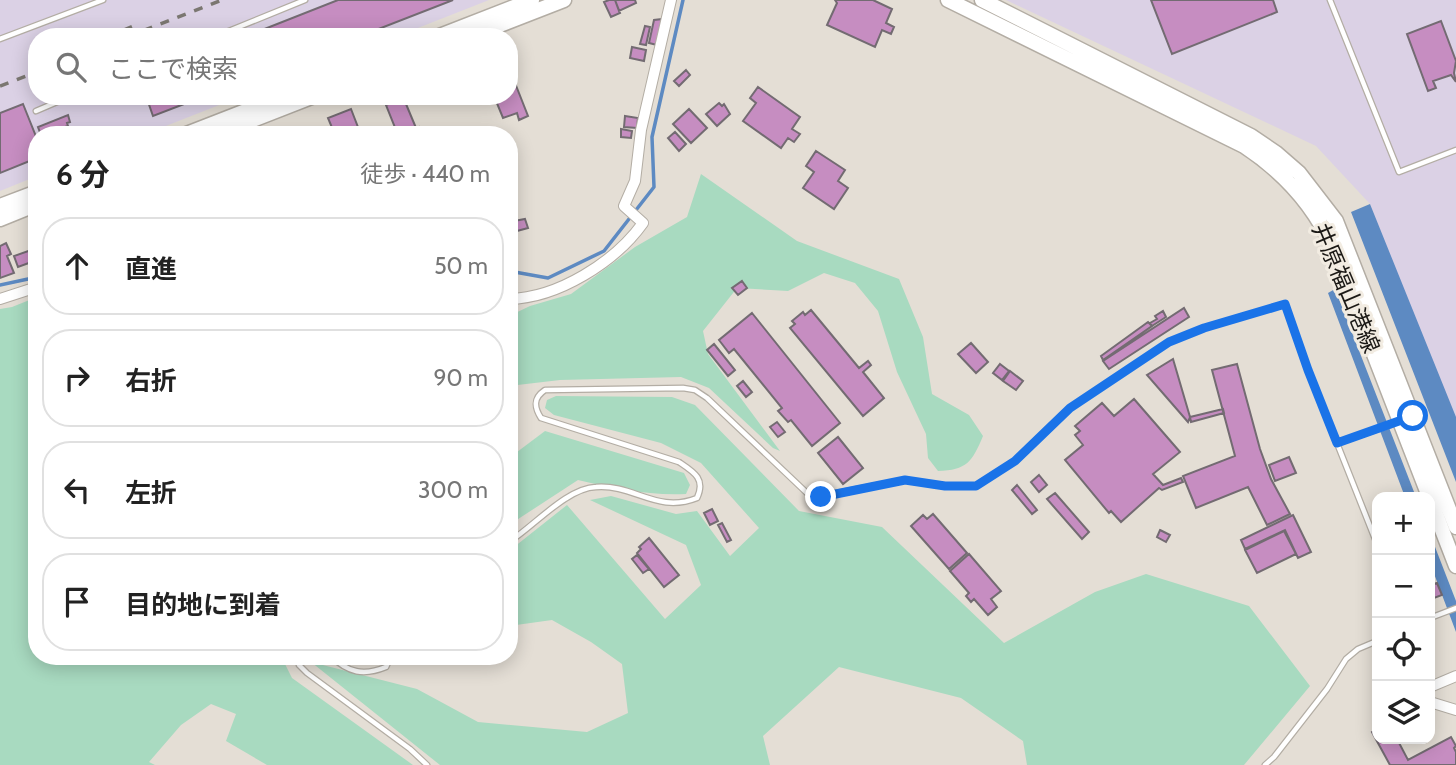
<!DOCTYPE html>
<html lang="ja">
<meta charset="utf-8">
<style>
:root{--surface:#fff;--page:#f6f6f6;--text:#222;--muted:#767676;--line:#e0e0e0}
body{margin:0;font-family:Cabin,"Noto Sans JP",sans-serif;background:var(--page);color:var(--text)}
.controls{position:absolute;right:21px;bottom:21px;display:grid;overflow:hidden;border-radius:14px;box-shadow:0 4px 18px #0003}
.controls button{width:63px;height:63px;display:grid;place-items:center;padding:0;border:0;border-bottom:2px solid var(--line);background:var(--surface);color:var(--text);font:35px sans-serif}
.stop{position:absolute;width:21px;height:21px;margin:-16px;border:5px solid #1a73e8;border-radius:50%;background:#fff}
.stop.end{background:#1a73e8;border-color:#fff;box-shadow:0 2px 7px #0008}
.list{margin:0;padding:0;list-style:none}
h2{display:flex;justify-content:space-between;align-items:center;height:91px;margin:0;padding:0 28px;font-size:30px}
h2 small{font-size:23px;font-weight:400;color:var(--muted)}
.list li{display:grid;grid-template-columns:46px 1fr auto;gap:21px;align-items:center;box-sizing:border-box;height:98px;margin:0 14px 14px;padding:0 14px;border:2px solid var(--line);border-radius:28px}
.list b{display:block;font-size:26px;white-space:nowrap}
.list em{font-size:23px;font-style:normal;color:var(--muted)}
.icon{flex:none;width:38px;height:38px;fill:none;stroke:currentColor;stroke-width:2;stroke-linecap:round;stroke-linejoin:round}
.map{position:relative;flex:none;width:1456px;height:765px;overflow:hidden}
.search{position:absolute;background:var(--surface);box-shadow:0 4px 18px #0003;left:28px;top:28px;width:490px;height:77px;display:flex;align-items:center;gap:18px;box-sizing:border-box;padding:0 24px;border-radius:28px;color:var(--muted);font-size:26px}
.panel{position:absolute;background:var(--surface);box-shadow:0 4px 18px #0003;left:28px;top:126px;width:490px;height:539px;border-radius:28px}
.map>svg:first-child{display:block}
.industrial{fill:#dbd1e5}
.green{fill:#a8dac0}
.water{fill:#5d8ac2}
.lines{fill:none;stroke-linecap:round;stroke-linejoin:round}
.stream{stroke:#5d8ac2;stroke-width:3.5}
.building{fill:#c68dc1;stroke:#736b72;stroke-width:2}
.lane-casing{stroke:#b3ada4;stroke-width:7}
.street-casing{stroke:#b3ada4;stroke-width:12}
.primary-casing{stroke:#b3ada4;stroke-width:17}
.lane{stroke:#fff;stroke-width:4.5}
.street{stroke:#fff;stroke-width:10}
.primary{stroke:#fff;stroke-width:14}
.rail{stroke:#7b7771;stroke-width:3.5;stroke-dasharray:9 9;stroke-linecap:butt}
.route{stroke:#1a73e8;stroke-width:9}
.labels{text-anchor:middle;stroke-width:6;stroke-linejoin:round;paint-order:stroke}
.street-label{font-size:23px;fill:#1b1916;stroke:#f2ece2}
</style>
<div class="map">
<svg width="1456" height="765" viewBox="0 0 1456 765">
<rect width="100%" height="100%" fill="#e4ded5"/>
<path class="industrial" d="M0,0H489L395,37H37V96H242L143,135H37V176L0,191Z
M1006,0H1456V425L1370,204L1316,146Z"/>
<path class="green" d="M701,174L797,241L899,279L923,337L932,394L969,415L983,436C972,462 967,470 938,471L928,458L926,434L897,372L878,311L855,283L824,273L788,291L737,288L703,331L708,354L780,451L773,448L709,388L681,377L560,380L509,386V316L530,306L571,294L635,247L687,217Z
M37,297V656H281L292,678L413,765H267L226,741L236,714L211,704L181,725L149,762L155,765H0V309L12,307Z
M556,396L672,397L695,405L799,511L882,527L1004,643L1095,592L1146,574L1249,606L1310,686L1244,765H1027L1023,741L961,698L839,667L763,736L770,765H440L311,662L417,689L478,722L587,732L628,713L622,664L591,642L552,620L509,626V551L567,505L665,619L701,585L686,545L590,500L611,496L676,514L697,511L730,556L759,528L701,463L661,443L554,415L545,408L547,400Z
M545,431L684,473L690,485L686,494C650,496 613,488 578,480L509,525V458Z"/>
<path class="water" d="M1370,204L1456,417V482L1351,212Z
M1335,289L1416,497H1405L1328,293Z
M1430,534L1456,601V632L1430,563Z"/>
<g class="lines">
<path class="stream" d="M509,271L548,278L604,251L654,187L652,137L683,0
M0,285L28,279L37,274"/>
</g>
<path class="building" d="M338,0H453L358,37H244Z
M609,0H615L620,13L611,17L604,2Z
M615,0H635L636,3L619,11Z
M835,0H873L892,9L886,23L894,27L891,34L882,30L875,47L827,25L837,3Z
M1151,0H1273L1277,12L1172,54Z
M663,19L657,45L649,43L654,20Z
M1441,21L1456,61L1454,73L1456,82L1451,75L1433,81L1436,88L1428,91L1407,34Z
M645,26L650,27L646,45L640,44Z
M632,47L646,50L644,61L630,58Z
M686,70L690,75L679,86L674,81Z
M515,83L528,116L519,120L517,113L503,118L494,96H509V86Z
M758,87L800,117L792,129L800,134L794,142L788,138L781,148L743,121L756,103L750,98Z
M146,96H205L153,116Z
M406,97L409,103L406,104L416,128L419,127L421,134L419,135H398L386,105Z
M719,103L722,106L724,104L730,114L717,126L706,114Z
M23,104L37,139V158L0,173V113Z
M351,109L361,135H335L328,118Z
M689,109L707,128L691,143L673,124Z
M68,115L70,122L67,123L68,126L41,135L38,127Z
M625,116L638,118L637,128L624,127Z
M621,129L632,131L631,138L621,137Z
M675,132L686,144L679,151L668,138Z
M816,151L845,170L838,181L848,188L834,209L803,188L814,172L806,166Z
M525,219L528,228L517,231L514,221Z
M6,243L11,254L7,256L14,273L0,278V246Z
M37,248V260L18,267L14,256Z
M742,281L747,288L738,295L732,288Z
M1184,308L1189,317L1109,369L1103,361Z
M811,310L859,368L868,361L871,365L863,372L884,398L863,416L790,328L795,324L792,321L803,312L805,315Z
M1163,311L1166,317L1152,326L1150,323L1157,319L1155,316Z
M752,313L840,423L812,446L791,420L788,422L778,411L782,408L734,349L729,353L719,340Z
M1148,322L1152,326L1103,360L1101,356Z
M971,343L988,362L976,373L958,354Z
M714,344L735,370L728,376L707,350Z
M1173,359L1190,417L1188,422L1147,375Z
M1000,364L1009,371L1002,380L993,373Z
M1237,364L1260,449L1271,479L1290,514L1267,525L1248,487L1196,508L1183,476L1235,456L1212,370Z
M1010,371L1023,381L1016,390L1003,381Z
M743,381L752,392L746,397L737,386Z
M1134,399L1180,452L1153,474L1163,485L1181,478L1183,482L1162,490L1159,488L1121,522L1111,511L1109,513L1065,460L1083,445L1075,435L1080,431L1075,426L1102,403L1114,416Z
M1223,409L1224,413L1191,422L1190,417Z
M777,422L785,432L778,437L770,427Z
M838,437L863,468L843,484L818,453Z
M1289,457L1296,473L1275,481L1269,465Z
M1039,475L1047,485L1039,492L1031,482Z
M1017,485L1037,510L1032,514L1012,490Z
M1055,493L1089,532L1082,539L1047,499Z
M712,509L718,521L710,525L704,513Z
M933,514L967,553L949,569L911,526L923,515L927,519Z
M1293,515L1311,552L1298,558L1285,530L1245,549L1241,540Z
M722,523L731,540L727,542L718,525Z
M1160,530L1170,535L1166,542L1157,537Z
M1284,531L1296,554L1257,573L1245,550Z
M649,538L679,575L664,587L637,553L641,549L639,547Z
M969,554L1001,591L991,599L997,607L988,615L974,599L971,602L966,596L969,593L950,571Z
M637,555L649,569L643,573L632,559Z
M1437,583L1442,595L1434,598L1430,585Z
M1377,729V739H1397L1408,760L1451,737L1456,746L1454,748L1456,752V765H1390L1372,732Z"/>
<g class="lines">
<defs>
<path id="lane" d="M1330,0L1399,172L1456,150
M214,37L305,0
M0,39L103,0
M36,111L71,96
M1337,443L1399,422
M509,542C534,526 567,488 596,487C634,484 657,514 697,498C706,479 694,472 679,462L541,418C534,407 533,398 545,390L683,388L695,390L707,398L808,494L815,497L905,480L945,486H976L1015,461L1070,408L1169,342L1204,328L1285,304L1308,370L1377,544
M1430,618L1456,608
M298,656L299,665L307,673L410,749L427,765
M331,656C348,673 364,676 386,667L391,656
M1265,765L1274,757L1327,689L1346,659L1358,649L1377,641"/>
<path id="street" d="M0,299L37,287
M509,299C558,298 615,262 643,223L624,206L635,181L641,130L671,0
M1430,687L1456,676
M1430,702L1456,710"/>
<path id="primary" d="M948,0L1244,146C1282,171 1313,204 1332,246L1456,566
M982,0L1251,136L1276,153L1299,173L1336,221L1456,527
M437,37L532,0
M469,37L564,0
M184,135L284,96
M214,135L314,96
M0,206L37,192
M0,219L37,204"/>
</defs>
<use href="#lane" class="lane-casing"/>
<use href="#street" class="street-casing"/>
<use href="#primary" class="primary-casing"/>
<use href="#lane" class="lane"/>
<use href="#street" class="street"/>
<use href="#primary" class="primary"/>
<path class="rail" d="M107,37L136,25
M127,37L222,0
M0,86L37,72"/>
</g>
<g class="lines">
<path class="route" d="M821,497L905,480L945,486H976L1015,461L1070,408L1169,342L1204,328L1285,304L1308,370L1337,443L1413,416"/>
</g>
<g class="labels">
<g class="street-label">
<text transform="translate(1346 288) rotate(67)" y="8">井原福山港線</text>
</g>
</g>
</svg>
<div class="controls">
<button>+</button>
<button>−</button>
<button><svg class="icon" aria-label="locate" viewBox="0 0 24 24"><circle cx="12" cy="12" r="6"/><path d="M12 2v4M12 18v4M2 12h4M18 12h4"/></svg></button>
<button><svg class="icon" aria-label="layers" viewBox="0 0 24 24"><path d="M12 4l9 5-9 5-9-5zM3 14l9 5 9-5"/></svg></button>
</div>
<div class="stop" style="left:1413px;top:416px"></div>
<div class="stop end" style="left:821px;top:497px"></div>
<div class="search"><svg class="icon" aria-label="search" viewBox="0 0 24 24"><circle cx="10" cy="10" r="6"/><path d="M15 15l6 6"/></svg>ここで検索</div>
<section class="panel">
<h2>6 分<small>徒歩 · 440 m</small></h2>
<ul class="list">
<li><svg class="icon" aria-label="ahead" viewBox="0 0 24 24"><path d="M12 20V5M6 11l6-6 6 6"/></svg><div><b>直進</b></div><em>50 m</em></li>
<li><svg class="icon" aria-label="right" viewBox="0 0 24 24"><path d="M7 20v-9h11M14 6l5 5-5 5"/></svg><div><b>右折</b></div><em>90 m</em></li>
<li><svg class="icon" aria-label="left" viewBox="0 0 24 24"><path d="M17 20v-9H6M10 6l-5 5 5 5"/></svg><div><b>左折</b></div><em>300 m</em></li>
<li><svg class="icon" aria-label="arrive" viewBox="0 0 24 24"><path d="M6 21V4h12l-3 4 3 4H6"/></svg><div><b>目的地に到着</b></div></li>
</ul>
</section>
</div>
